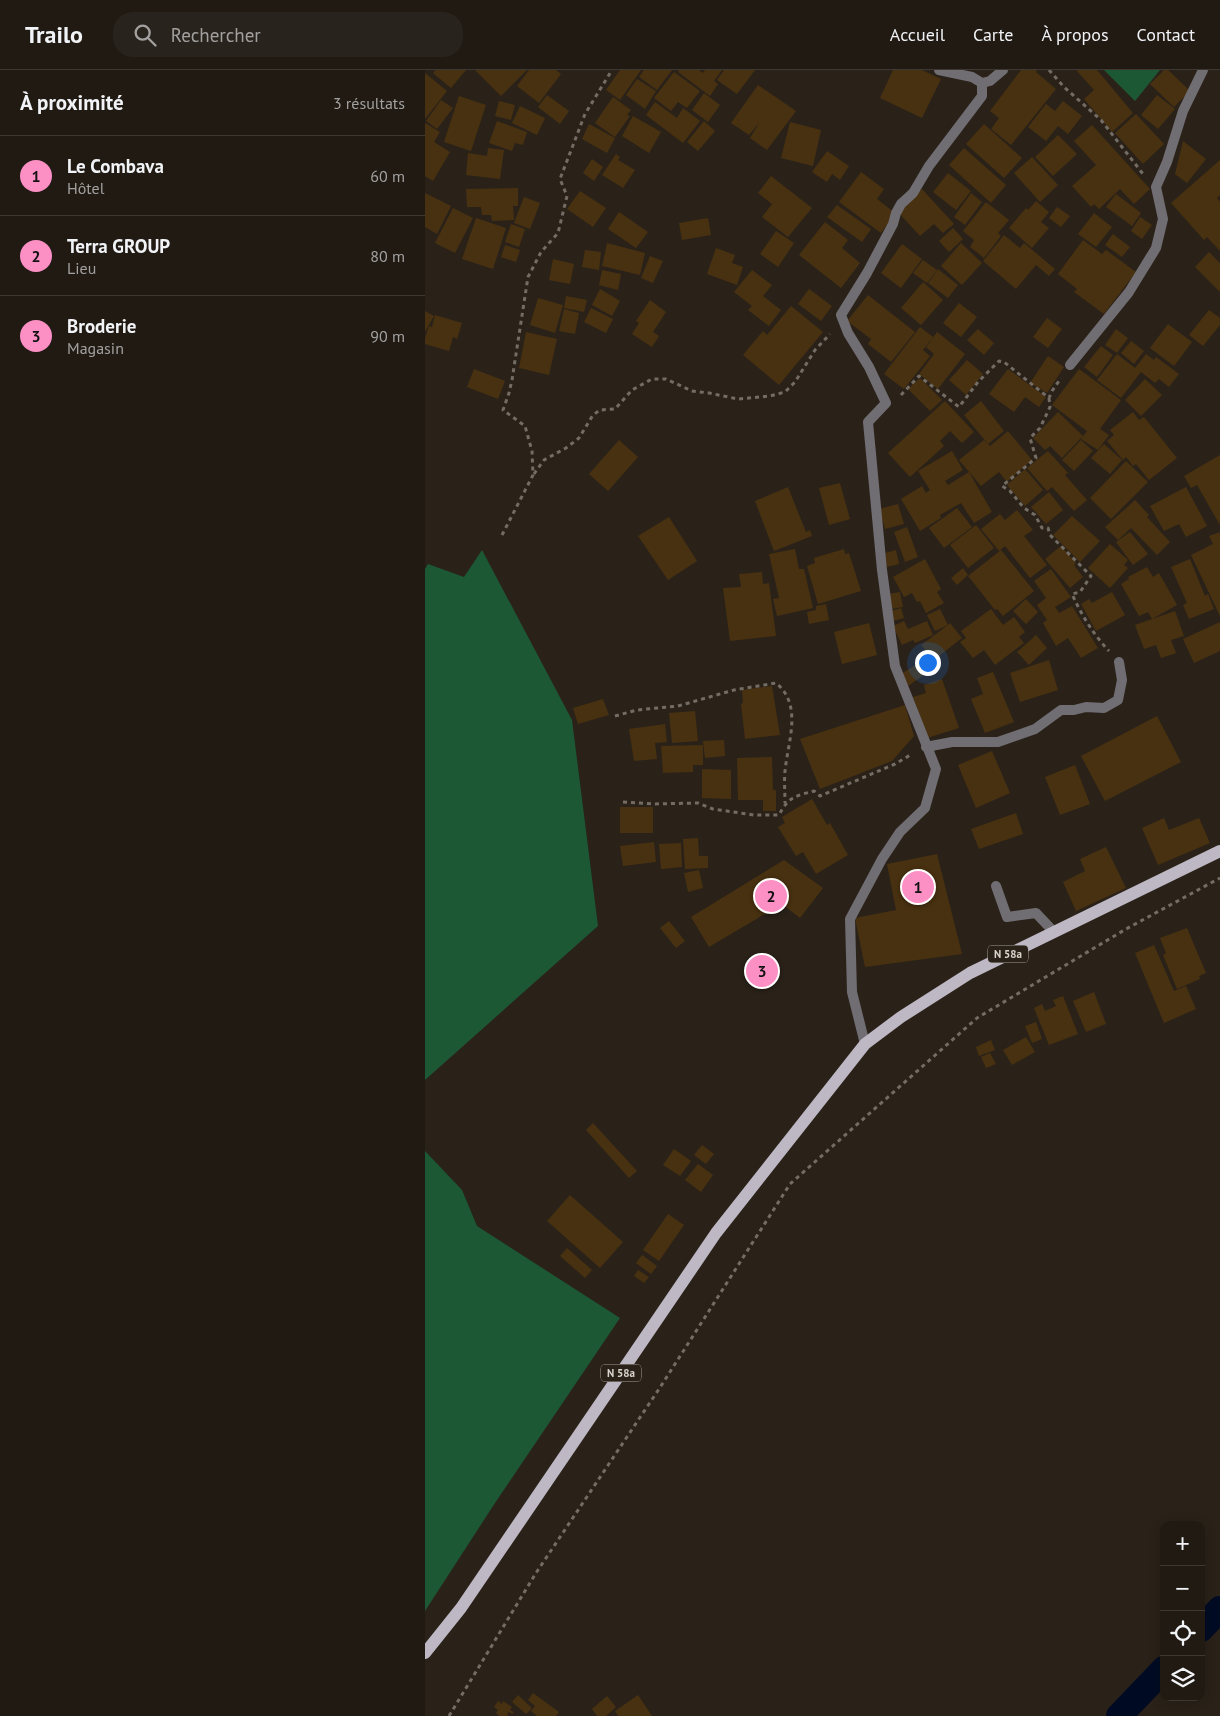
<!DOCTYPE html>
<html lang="fr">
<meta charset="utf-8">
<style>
:root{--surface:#201a13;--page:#28231c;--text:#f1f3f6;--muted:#a2a1a0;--line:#3d3833;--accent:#fc8fc3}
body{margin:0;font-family:"PT Sans",sans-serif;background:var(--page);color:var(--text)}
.controls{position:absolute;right:15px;bottom:15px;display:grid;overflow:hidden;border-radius:10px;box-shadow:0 2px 12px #0003}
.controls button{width:45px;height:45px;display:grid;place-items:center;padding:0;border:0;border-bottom:1px solid var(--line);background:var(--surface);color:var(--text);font:25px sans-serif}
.you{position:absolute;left:502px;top:592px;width:18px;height:18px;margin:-12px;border:4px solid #fff;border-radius:50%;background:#1a73e8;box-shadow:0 0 0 8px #1a73e833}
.badge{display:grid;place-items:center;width:32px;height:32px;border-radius:50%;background:var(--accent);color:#111;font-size:16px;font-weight:700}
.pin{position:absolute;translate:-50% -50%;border:2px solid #fff;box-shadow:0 1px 5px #0006}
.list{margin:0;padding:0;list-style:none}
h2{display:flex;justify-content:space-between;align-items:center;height:65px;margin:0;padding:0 20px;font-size:21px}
h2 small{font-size:16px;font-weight:400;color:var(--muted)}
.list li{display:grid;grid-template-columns:32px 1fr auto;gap:15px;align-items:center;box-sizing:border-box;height:80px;padding:0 20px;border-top:1px solid var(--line)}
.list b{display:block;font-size:19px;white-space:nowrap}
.list p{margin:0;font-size:16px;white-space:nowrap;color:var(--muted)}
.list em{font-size:16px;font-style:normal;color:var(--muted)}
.icon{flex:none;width:28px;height:28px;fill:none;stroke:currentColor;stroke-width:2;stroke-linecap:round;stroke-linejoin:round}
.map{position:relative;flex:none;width:795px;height:1646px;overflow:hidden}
header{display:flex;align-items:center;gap:30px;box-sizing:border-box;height:70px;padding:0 25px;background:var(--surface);border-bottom:1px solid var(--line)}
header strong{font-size:24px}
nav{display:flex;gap:28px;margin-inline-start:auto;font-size:18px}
.search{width:350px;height:45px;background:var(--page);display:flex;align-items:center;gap:12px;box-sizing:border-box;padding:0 18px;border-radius:20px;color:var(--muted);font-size:19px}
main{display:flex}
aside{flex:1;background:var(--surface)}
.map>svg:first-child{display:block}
.green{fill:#1d5835}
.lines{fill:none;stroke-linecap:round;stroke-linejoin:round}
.canal{stroke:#000b23;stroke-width:26}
.building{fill:#483110}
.path{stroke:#746d65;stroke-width:3;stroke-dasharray:4 4;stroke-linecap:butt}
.service{stroke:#706d73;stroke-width:10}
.minor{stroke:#706d73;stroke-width:10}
.primary{stroke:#bdb8c4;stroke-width:12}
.labels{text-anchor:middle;stroke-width:5;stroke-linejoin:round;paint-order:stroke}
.shield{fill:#2a2219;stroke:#a49f98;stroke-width:1}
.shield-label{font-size:11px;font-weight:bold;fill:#d9d4ce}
</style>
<header>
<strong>Trailo</strong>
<div class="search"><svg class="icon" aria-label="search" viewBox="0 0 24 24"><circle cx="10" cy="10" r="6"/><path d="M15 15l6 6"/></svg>Rechercher</div>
<nav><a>Accueil</a><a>Carte</a><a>À propos</a><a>Contact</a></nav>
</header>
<main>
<aside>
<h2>À proximité<small>3 résultats</small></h2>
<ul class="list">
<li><span class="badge">1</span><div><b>Le Combava</b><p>Hôtel</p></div><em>60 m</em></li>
<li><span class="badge">2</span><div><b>Terra GROUP</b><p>Lieu</p></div><em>80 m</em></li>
<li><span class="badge">3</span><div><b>Broderie</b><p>Magasin</p></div><em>90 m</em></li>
</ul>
</aside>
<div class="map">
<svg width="795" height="1646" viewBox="0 0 795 1646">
<rect width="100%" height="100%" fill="#2a2219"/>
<path class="green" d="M679,0H735L710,31Z
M57,480L147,650L173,856L0,1010V499L3,494L39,507Z
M0,1081L37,1120L52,1156L195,1248L68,1436L0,1541Z"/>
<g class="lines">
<path class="canal" d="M776,1559L795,1539
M694,1646L739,1599"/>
</g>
<path class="building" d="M11,0H41L26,18L8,3Z
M50,0H102L76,26Z
M104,0H131L136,4L114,33L92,16Z
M195,0H216L195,30L181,20Z
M219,0H247L232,20L214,7Z
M254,0H274L278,3L280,0H297L289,11L293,14L285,26L253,2Z
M299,0H330L312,24L292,10Z
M468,0H497L516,9L497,48L455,28Z
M596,0H612L611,2L631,19L586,75L566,59L574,48L565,41Z
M651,0H672L708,43L687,62L659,29L669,20Z
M739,0H743L765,21L749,37L725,14Z
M249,2L275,21L262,38L253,32L246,41L229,28Z
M0,3L22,21L0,49Z
M212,9L231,21L220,39L201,25Z
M333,15L371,41L342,80L325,68L334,53L324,65L306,53Z
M279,23L295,35L283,52L267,40Z
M122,25L144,41L135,54L113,37Z
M732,25L750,39L733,59L716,45Z
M34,26L61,35L46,81L19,72Z
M188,27L206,40L202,45L205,46L190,67L170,53Z
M16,30L28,38L12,59L1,51Z
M74,31L90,35L86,50L70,46Z
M638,31L657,46L643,64L633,56L621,71L603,57L621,34L630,41Z
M230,32L252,48L258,38L275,51L258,73L221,45Z
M95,36L120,48L112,65L87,53Z
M711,44L739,74L718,94L690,63Z
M208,46L236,62L224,83L197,66Z
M72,51L102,62L98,75L90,73L87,81L64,73Z
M279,51L290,61L273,81L262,72Z
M365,52L396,60L388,96L356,88Z
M0,53L15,62L9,72L25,82L8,111L0,106Z
M164,54L190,68L182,83L157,69Z
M559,54L597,88L579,108L541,74Z
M667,55L725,119L709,134L695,119L674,139L669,134L666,137L647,116L671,95L649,71Z
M633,65L652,84L628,106L610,87Z
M758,71L781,89L762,113L750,104Z
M63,78L79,80L75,109L41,105L43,83L62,86Z
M539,78L581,115L566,133L524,95Z
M402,81L424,96L415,110L407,104L402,112L387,102Z
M191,84L195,87L193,90L210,100L198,118L177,105Z
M607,87L633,115L615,132L589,103Z
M167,89L178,97L169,111L158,103Z
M795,90V125L792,128L795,132V181L782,167L779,170L746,133Z
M436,102L459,119L452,129L470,143L456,163L414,132Z
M523,103L546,121L531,140L508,122Z
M346,106L387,138L363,167L337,147L347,134L333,123Z
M93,118V136H88L89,150L67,151L66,145H57L56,137H42L41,119Z
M497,119L529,154L518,163L509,154L495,166L472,141Z
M155,121L181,138L168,157L142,139Z
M0,123L26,136L12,164L0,157Z
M546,123L557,132L540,155L529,147Z
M691,124L716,143L707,156L681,137Z
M99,127L115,133L105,159L89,153Z
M611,131L624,142L616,152L624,158L607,178L584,158L601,138L603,140Z
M561,132L584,150L573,163L576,166L559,188L545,177L549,170L538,161Z
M412,135L446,159L437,172L402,147Z
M632,137L645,146L636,157L624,148Z
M28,138L48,148L30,183L10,173Z
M194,142L223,162L211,178L183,159Z
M669,143L687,157L671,177L653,164Z
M715,147L727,155L717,169L706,161Z
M51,148L81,158L68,199L37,189Z
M283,148L286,165L257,170L254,153Z
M400,152L423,170L417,178L435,193L416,218L374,185Z
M86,154L100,159L94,177L80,172Z
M528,158L538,169L524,182L514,171Z
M351,161L369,173L353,197L335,184Z
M688,164L705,177L697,187L680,175Z
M579,165L595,178L599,173L630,199L624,206L611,195L591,219L558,191Z
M658,170L677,184L681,180L711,202L679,244L649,222L652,219L633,204Z
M182,173L220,183L215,205L177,196Z
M536,173L557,193L537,215L516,196Z
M477,174L497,189L476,218L456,203Z
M80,175L95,180L91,192L76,187Z
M291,178L310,185L307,193L318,197L312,215L282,204Z
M160,180L176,182L174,200L157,197Z
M784,182L795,193V222L770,197Z
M225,186L238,191L228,213L216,208Z
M128,189L149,194L145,214L124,210Z
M498,190L512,200L502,213L488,203Z
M513,199L533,215L523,228L503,213Z
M177,200L196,204L193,220L174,215Z
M327,200L347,215L338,226L356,240L344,256L323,240L327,236L309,222Z
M498,212L518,230L496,255L476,238Z
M175,219L195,231L187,246L167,235Z
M384,219L407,236L396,251L373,234Z
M443,225L490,262L466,292L443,274L446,269L422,251Z
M141,226L162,230L159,242L139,238Z
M113,228L138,235L130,263L105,255Z
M225,230L241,242L228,262L234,266L227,277L207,264L214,253L211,251Z
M534,233L552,247L536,267L518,253Z
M366,236L398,262L354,315L318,285L338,261L342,265Z
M166,238L188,249L181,263L159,252Z
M139,239L154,243L150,264L134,261Z
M784,240L795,248V255L778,276L764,265Z
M0,241L9,246L0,262Z
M10,245L37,253L32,269L28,267L24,281L0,274V268L4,256L7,257Z
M622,248L637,259L623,278L608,267Z
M743,254L767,272L749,296L725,278Z
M495,257L508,267L498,280L505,286L479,319L459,304Z
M553,259L569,273L559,285L542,270Z
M691,259L703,268L692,283L680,275Z
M101,262L132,269L124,305L94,298Z
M512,262L540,284L513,319L494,304L509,284L501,277Z
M706,271L719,281L709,294L696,283Z
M676,276L688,285L672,307L659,297Z
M692,284L710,298L721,284L729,290L731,287L754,304L744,317L734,309L730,313L716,302L696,328L672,310Z
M623,286L639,297L622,323L605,313Z
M542,290L558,304L541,325L524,310Z
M49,299L80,311L73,329L42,317Z
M583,299L621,327L614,337L600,327L589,342L564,324Z
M654,299L696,330L675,359L684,365L673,380L656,369L662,361L627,335Z
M495,308L517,330L505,341L483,319Z
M720,309L737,325L716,346L700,330Z
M520,331L549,362L537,373L525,361L515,371L519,376L485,407L463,383Z
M556,331L579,361L563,374L539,345Z
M633,342L658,366L637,388L625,376L620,380L608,368Z
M708,342L714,350L719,347L752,388L724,410L711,394L708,396L701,387L698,390L682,371L689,365L685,360Z
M583,361L607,390L582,412L574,402L556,416L534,390L559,370L565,376Z
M194,370L213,387L183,421L164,404Z
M656,370L668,381L649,401L637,390Z
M679,374L697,390L685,404L666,388Z
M527,381L538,400L520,411L523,415L544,402L567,442L549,453L536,433L515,445L516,448L495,461L476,429L497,416L501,423L505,420L493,401Z
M623,381L643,403L640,405L662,430L649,441L627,417L622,421L602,398Z
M795,385V455L772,415L766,418L759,406Z
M701,391L723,412L686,449L665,428Z
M600,399L618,420L600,436L582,415Z
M415,413L425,449L404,455L394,418Z
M363,417L381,462L385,460L387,466L349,481L330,431Z
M761,417L782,456L761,467L754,454L739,461L725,436Z
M624,422L638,440L621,454L606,437Z
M710,430L724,445L722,447L745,472L732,485L706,458L693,470L680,457Z
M473,434L479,454L460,459L454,439Z
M532,438L547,457L519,478L504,458Z
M592,440L608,460L599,466L622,495L605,508L580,476L574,481L556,459L575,444L580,450Z
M647,446L675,471L655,492L628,465Z
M244,447L272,491L243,510L213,466Z
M551,455L569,478L543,498L525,475Z
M482,457L493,487L480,492L469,462Z
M705,462L723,484L708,495L691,472Z
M795,462V546L766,485L788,474L784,466Z
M685,474L703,490L699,495L703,498L685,518L663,498Z
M636,476L651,493L649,495L658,507L645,518L620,489Z
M370,479L374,499H379L388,538L352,546L348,529L354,528L344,484Z
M419,479L420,484L424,483L436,521L393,534L382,496L390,493L389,488Z
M471,480L474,494L462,497L460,483Z
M576,480L609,521L578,546L572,539L570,540L543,506Z
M500,489L516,519L512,522L519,533L501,543L495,531L492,532L487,523L479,527L468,507Z
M765,489L780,526L783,524L789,539L764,549L758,535L762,533L746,497Z
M722,497L728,507L734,503L752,535L727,549L750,541L759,566L746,570L751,583L736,588L731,575L719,579L710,555L727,549L723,542L714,546L696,514L704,509L703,507Z
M538,498L543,505L532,515L526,508Z
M626,499L646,527L630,537L634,543L647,536L673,578L656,588L643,568L631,576L618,553L622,550L612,535L621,528L609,511Z
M337,502L338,514L344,513L351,566L305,571L298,518L316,517L314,504Z
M475,522L478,537L466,539L463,524Z
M687,522L700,545L671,561L656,534L664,529L667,533Z
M601,529L613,542L601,554L588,541Z
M401,534L404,550L384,554L382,542L391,540V536Z
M476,538L479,548L468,551L466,541Z
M515,539L523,555L525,553L537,568L509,590L496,575L523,555L510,561L502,545Z
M566,539L578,555L589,547L600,562L594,567L599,573L570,595L559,580L548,588L535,572L541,568L536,561Z
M479,551L483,559L502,551L508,565L490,573L488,570L477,575L468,556Z
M795,552V581L769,593L758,569Z
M444,553L452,585L417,594L409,562Z
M611,565L622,578L604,595L592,582Z
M624,590L633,620L595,632L585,603Z
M492,594L499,605L483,616L476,604Z
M568,602L589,652L560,663L546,629L558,624L552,608Z
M517,609L534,658L502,668L488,627L501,623L499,615Z
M347,616L355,665L320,669L316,634L318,633L317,620Z
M178,629L184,645L153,654L148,638Z
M480,635L489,666L467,691L395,719L375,669Z
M270,641L273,671L247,673L244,643Z
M732,646L756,692L680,731L656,686Z
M240,654L242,672L230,673L232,689L209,691L204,659Z
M299,670L300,686L280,688L278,671Z
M278,675V695H268V702L238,703L236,676Z
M567,681L585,723L551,738L533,695Z
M347,687L348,720H351V741H338V730H313L312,688Z
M650,695L665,734L635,745L620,707Z
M277,699L306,700V729L277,728Z
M387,729L402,755L405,753L423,785L391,804L378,782L371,786L353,757L360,753L357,747Z
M195,737H228V763H195Z
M591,743L598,764L554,779L546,759Z
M739,748L744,760L774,748L785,773L733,795L717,758Z
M273,768L274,786H283V798L260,799L258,769Z
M229,772L231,792L198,796L195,776Z
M256,773L257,797L236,799L234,774Z
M681,777L701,818L651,841L638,812L660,801L655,789Z
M512,784L537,884L440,897L430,848L471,840L462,794Z
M359,790L398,818L375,848L357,834L284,877L266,847Z
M274,800L278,818L263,822L259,803Z
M244,851L260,871L251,878L235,858Z
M762,858L781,903L774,906L775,909L752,919L738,885L741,883L735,868Z
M729,875L749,921L761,916L771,939L739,953L710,883Z
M669,922L681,954L661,962L648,931Z
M638,926L653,964L624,975L609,938L617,934L620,941L631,936L628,930Z
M611,952L617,969L607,973L600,956Z
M601,967L610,982L587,995L578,980Z
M566,970L570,980L554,986L551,977Z
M565,983L571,994L561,998L556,987Z
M168,1053L212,1101L204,1108L161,1060Z
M277,1075L289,1084L281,1094L269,1085Z
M249,1079L266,1091L255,1106L238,1095Z
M273,1094L288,1105L276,1122L260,1110Z
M145,1125L198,1172L175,1198L122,1151Z
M243,1144L259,1155L234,1191L218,1180Z
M142,1178L167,1200L160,1208L135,1186Z
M217,1185L232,1196L226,1204L211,1193Z
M213,1200L224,1207L219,1213L209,1206Z
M108,1623L134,1642L131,1646H112L106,1641L110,1636L103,1630Z
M93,1625L107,1638L101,1644L87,1632Z
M213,1625L227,1646H193L190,1641Z
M182,1626L191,1637L181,1646H172L167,1639Z
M73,1631L77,1634L78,1631L87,1637L85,1640L89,1642L87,1644L84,1642L82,1644L84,1646H74L71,1643L73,1640L69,1637Z"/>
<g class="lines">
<path class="path" d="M624,0L639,17L676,50L718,104
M476,325L494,306L534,337L553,312L574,291L579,292L624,328L627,321L636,308
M624,328L625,337L615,358L605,368L611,388L577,416L585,421L599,438L610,445L617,458H623L625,465L666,506L655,522L647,524C656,544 668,564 684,581
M109,404L119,390L141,378L154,368L168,345L175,340L190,339L207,320L227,309H241L267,321L284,323L313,329L345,326L360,322L370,312L390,280L405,264
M77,465L108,405L107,381L100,356L78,340L84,323L87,310L103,207L116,182L133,163L142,126L135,109L160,44L187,0
M190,646L212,640L253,636L309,620L351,613C378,635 363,671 360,701C359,712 360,722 360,733
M198,732L228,734L273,733L288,739L329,745H354C363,727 370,726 389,721L395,726L470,694L487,684
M24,1646L111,1503L236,1316L365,1114L552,948L701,859L795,808"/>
<path class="service" d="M514,0L547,7L557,13L565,11L578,0
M645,295L704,222L731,178L738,149L731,117L742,92L758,41L778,0
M571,816L582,847L611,843L628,861"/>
<path class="minor" d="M501,677L527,672H573L610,659L636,640H649L661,637L679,638L693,630L697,610L694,592
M440,974L427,922L425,849L457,789L475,762L500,738L511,699L470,596L457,500L443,352L461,333L444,297L423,263L416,245L442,203L468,154L471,143L476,134L488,123L504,96L557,26V13"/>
<path class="primary" d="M0,1583L36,1538L291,1163L440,974L476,947L545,903L795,781"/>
</g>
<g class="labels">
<g class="shield">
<rect x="563" y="875.5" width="40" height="17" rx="4"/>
<rect x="176" y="1294.5" width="40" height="17" rx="4"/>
</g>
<g class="shield-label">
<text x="583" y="888">N 58a</text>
<text x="196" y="1307">N 58a</text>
</g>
</g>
</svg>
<div class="controls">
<button>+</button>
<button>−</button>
<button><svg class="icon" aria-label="locate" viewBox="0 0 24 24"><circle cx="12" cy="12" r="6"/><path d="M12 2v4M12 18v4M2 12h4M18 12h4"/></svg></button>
<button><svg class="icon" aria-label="layers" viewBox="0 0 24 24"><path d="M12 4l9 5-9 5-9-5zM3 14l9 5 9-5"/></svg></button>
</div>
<div class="you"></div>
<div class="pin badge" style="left:493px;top:817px">1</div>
<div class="pin badge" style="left:346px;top:826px">2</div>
<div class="pin badge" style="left:337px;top:901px">3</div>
</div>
</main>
